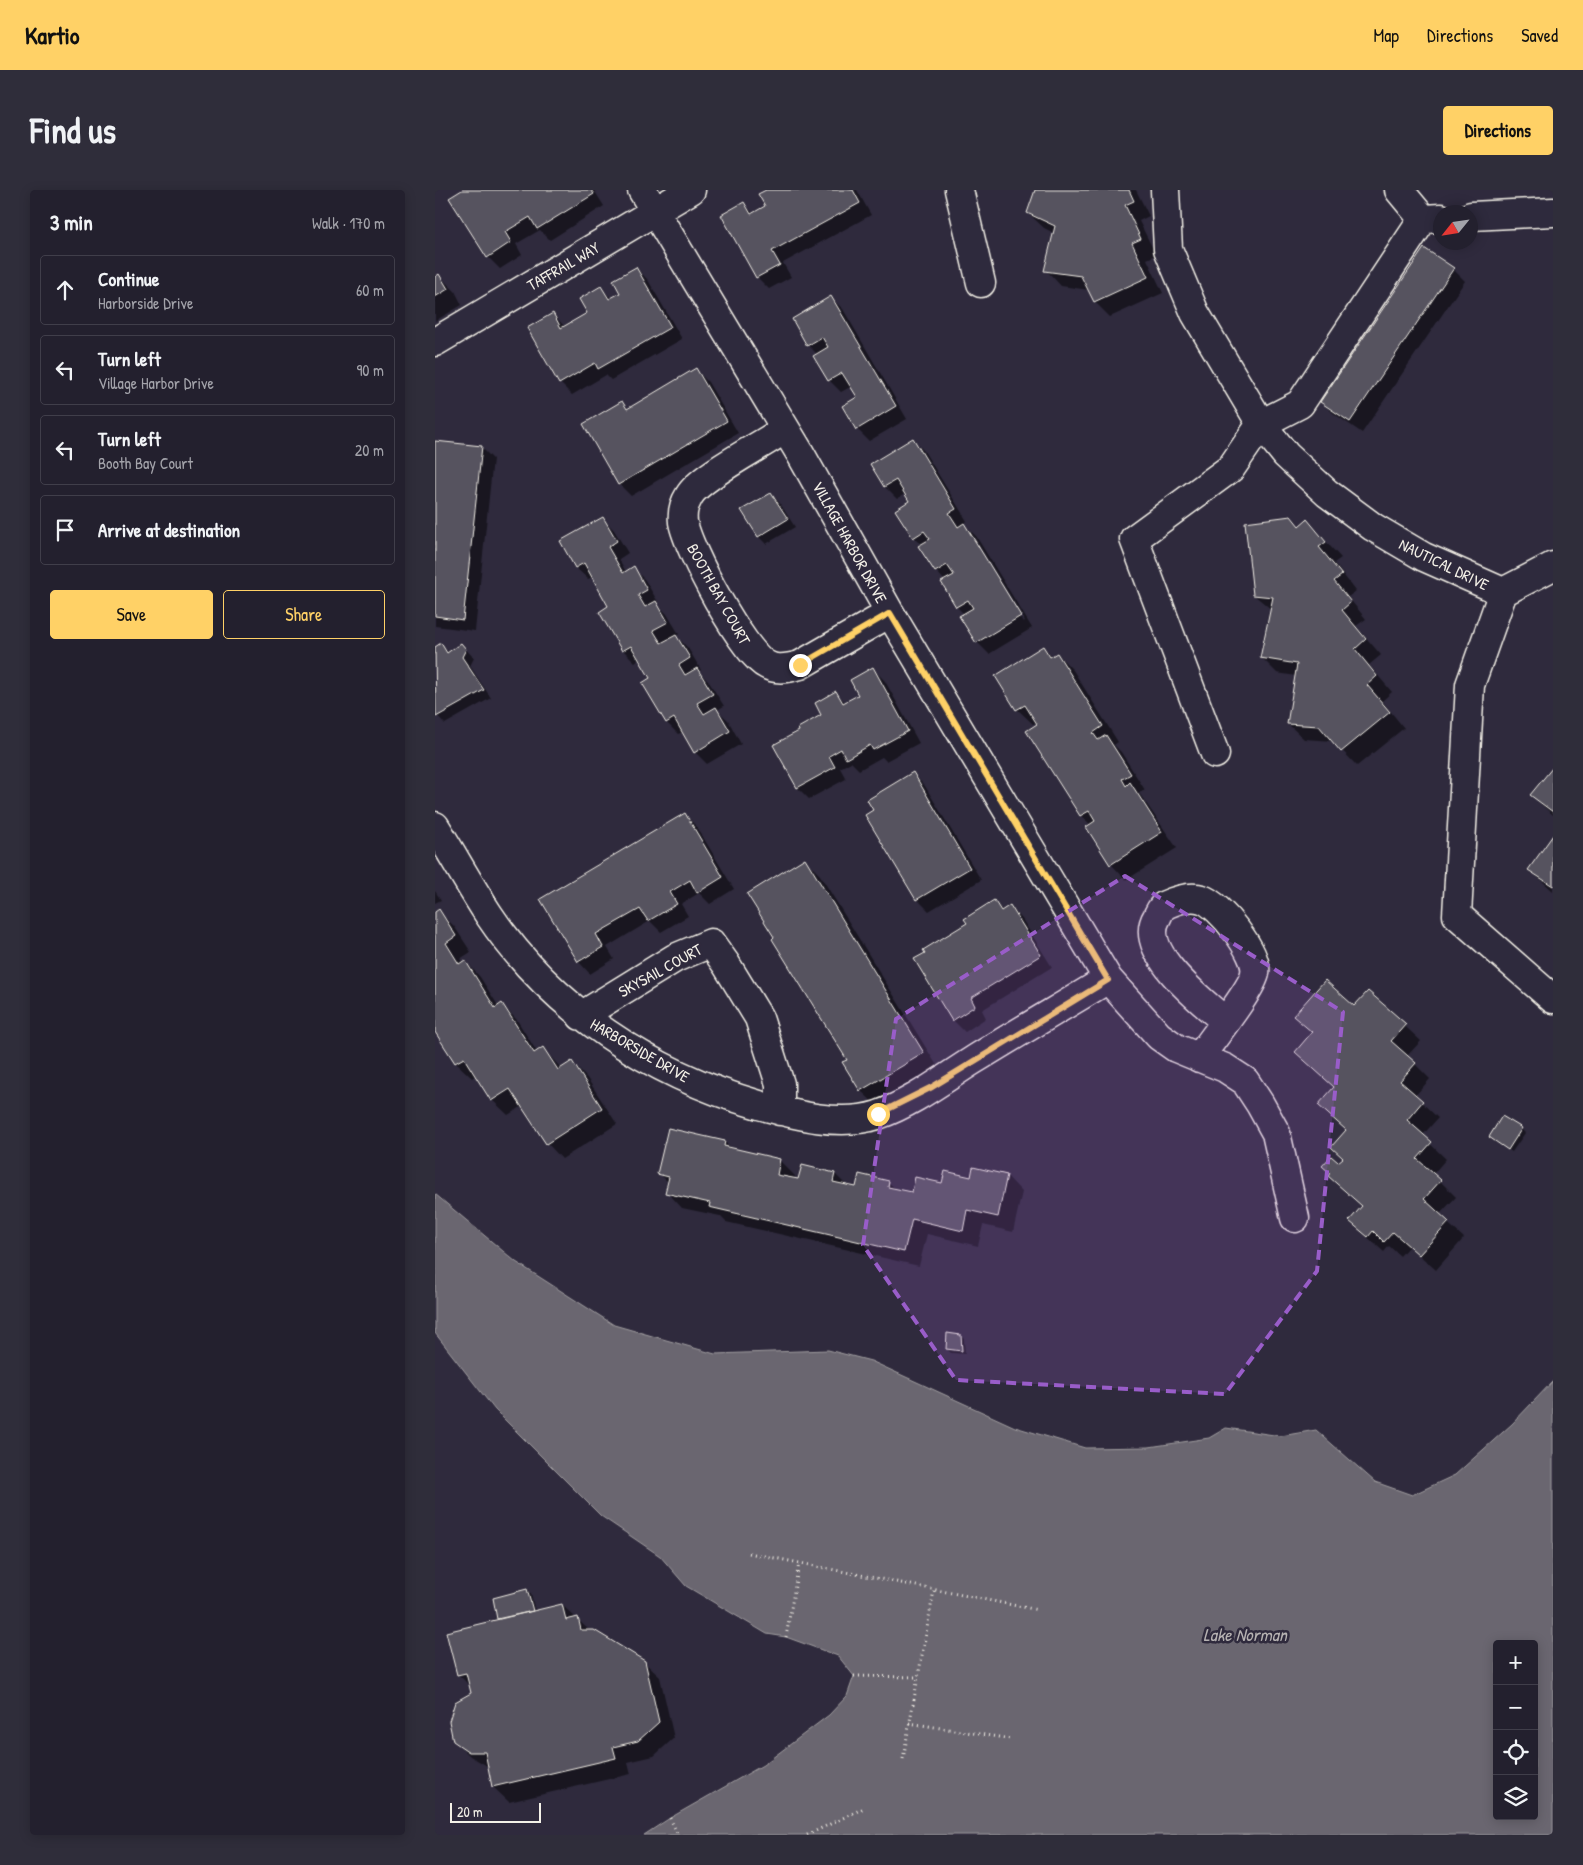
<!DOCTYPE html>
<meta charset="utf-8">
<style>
:root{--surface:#23202e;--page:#2f2d3a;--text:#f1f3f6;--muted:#a3a3aa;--line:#403e4a;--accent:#ffd166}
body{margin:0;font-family:"Patrick Hand",sans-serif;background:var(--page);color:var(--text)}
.controls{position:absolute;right:15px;bottom:15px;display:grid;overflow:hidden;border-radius:5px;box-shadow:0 2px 12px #0003}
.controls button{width:45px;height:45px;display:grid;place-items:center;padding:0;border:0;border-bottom:1px solid var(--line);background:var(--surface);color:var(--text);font:25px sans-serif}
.compass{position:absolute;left:998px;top:15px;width:45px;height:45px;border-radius:50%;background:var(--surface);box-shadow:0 2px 12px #0003;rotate:240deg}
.scale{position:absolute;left:15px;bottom:12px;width:91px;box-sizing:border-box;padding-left:5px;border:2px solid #f4f1e8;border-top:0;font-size:14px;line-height:18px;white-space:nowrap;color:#f4f1e8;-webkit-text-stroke:4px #2f2a3d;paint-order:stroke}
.stop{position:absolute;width:15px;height:15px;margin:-11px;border:4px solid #ffd166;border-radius:50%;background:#fff}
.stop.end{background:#ffd166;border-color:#fff;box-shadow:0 1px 5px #0008}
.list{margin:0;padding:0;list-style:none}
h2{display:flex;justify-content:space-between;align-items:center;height:65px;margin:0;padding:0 20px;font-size:21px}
h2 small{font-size:16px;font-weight:400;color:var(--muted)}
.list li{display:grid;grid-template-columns:32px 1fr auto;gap:15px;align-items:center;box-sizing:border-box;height:70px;margin:0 10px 10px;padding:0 10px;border:1px solid var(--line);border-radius:5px}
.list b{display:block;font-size:19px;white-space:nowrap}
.list p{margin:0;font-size:16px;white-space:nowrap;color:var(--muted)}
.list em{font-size:16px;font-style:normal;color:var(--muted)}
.actions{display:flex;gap:10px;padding:15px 20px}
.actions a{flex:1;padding:11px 0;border:1px solid var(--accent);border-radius:5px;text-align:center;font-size:18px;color:var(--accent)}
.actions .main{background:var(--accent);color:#111}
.icon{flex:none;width:28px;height:28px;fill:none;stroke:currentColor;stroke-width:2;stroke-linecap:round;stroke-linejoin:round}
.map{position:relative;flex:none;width:1118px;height:1645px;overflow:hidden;border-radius:5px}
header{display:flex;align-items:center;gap:30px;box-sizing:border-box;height:70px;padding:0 25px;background:var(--accent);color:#111}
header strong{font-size:24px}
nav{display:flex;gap:28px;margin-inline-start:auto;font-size:18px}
.intro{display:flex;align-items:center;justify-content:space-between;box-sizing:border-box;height:120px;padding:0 30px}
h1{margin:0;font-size:35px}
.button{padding:12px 22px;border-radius:5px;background:var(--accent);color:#111;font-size:18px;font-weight:700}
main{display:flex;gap:30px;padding:0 30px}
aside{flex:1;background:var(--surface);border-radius:5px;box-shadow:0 2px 12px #0003}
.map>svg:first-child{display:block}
.water{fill:#6a6670;stroke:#a19ea0;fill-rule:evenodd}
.shadow{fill:#0007;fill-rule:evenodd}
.building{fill:#56525f;stroke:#f4f1e8}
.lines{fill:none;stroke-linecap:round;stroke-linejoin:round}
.minor-casing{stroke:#f4f1e8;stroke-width:31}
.path{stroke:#f4f1e8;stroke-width:3;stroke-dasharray:1 4;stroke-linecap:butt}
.minor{stroke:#2f2a3d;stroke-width:28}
.route{stroke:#ffd166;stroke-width:6}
.marked{fill:#995dc9;fill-opacity:0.2;stroke:#995dc9;stroke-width:4;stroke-dasharray:10 6;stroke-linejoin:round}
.labels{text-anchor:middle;stroke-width:5;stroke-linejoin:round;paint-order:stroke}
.street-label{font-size:16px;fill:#f4f1e8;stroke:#2f2a3d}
.water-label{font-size:18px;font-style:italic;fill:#b6b2b2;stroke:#2f2a3d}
</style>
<header>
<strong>Kartio</strong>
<nav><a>Map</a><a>Directions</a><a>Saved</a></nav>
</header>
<div class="intro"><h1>Find us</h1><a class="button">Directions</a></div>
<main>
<aside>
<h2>3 min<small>Walk · 170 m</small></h2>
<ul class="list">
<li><svg class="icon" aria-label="ahead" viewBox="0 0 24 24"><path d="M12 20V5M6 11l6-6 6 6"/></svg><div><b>Continue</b><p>Harborside Drive</p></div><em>60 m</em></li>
<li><svg class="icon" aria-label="left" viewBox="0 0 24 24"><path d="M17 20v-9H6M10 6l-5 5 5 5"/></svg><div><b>Turn left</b><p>Village Harbor Drive</p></div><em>90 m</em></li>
<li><svg class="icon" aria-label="left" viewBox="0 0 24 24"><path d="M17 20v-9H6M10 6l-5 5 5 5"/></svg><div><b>Turn left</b><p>Booth Bay Court</p></div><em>20 m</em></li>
<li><svg class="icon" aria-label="arrive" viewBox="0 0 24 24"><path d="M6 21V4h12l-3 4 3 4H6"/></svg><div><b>Arrive at destination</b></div></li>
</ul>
<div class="actions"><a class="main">Save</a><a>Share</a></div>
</aside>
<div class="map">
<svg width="1118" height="1645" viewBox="0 0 1118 1645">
<rect width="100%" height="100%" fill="#2f2a3d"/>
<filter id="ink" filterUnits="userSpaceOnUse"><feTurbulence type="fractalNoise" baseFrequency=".02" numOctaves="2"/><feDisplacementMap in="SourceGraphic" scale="10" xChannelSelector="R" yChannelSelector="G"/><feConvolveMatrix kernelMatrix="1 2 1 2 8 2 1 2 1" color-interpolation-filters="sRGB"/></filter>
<g filter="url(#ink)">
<path class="water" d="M0,1004L81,1072L179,1135L280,1164L393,1160L436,1171L580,1237L650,1258L714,1257L774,1248L791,1238L846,1246L881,1240L940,1292L977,1305L1020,1285L1077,1234L1118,1191V1645H209L235,1628L328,1575L394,1525L412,1506L419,1486L403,1466L351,1447L332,1444L251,1396L225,1366L166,1326L60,1220L0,1143ZM1062,1454H1099V1626H1062Z"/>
<path class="shadow" d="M29,0H159L169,16L115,50L105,40L81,54L87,65L65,79L53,67Z
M333,0H422L436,25L348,73L356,87L334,99L322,87L288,26L309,14L319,24L332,17Z
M602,0H701L714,26L704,31L721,65L712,69L728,103L675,127L660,112L654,100L626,96L611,80L619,43L609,38L593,23Z
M201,78L213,90L247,149L176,190L171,185L137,205L125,193L118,124L130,137L154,123L166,98L177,109L187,103Z
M1018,79L1030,91L927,243L898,223L886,212Z
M4,86L20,101L27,115L0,131V88Z
M396,108L408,119L472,229L434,251L422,239L424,208L417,196L406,202L394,190L380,166L383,165L373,155Z
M261,180L273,192L303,243L196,306L184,294L187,213L194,220Z
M477,249L489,261L532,331L528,334L541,346L597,438L554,464L542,452L526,426L529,424L522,417L507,393L510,391L501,381L487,355L479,347L476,312L471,303L462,309L450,297L437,274ZM538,346L590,431L588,432L536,348Z
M0,252L46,257L58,269L40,441L0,436Z
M336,304L344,312L360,337L331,354L324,347Z
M856,327L865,337L872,331L906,368L899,373L921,401L913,407L931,429L921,436L946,465L934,475L957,502L947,511L969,538L922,576L898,551L869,549L853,534L861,486L842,483L827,468L837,420L819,405Z
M167,328L179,340L193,363L184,369L191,382L198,378L210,390L223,412L221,413L232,424L244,444L241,446L253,458L266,480L264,482L274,492L289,516L282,520L293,530L306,554L272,574L260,562L248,542L243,544L232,533L209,493L217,489L205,469L200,472L188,460L175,416L158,387L153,389L141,378L127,352Z
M26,454L39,468L35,476L56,508L10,534L0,523V458L6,455L14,463Z
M608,457L618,467L622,464L638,480L683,552L679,555L686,562L710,600L704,603L742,658L691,690L676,674L656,635L646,626L593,541L604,534L602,532L598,534L582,519Z
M438,479L450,491L484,553L451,571L447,567L424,580L416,572L405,578L411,589L374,609L363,598L366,541L388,525L401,503L411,513L425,506Z
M1118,538V548L1116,546Z
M1118,579V625L1096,605Z
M478,584L490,596L546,690L494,721L482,709L440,621Z
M250,625L262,637L299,699L275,714L264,703L246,714L253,726L226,742L215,731L172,757L179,769L155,784L144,772L107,709Z
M1118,647V701L1095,680Z
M370,670L385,685L504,879L442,916L426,901L409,873L414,870Z
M0,701L6,710L0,713Z
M559,712L568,721L575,717L587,729L617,777L547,820L551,828L530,842L518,830L533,733Z
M3,721L19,736L36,762L25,769L28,773L30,771L45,787L64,817L67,815L82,830L102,862L108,859L127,879L137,873L152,888L182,934L127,969L112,953L88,916L73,925L57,910L41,885L37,888L21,873L0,842V723Z
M933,802L986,851L972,866L995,889L980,906L1003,928L987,946L1011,969L998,984L1021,1007L1004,1025L1029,1048L1001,1080L974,1056L965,1066L954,1056L949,1062L931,1046L915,1031L928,1017L910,1001L897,983L909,968L912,941L900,898L878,843L860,826L919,817Z
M1086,939L1090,943L1077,962L1055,947Z
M290,952L297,959L344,970L360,986L359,990L364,991L367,976L400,984L413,997L422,999L453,992L462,1000L478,1004L537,989L539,979L572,986L587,1002L578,1042L548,1035L543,1056L492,1044L484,1076L291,1032L285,1026L247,1018L232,1002L234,993L224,983Z
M526,1146L529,1149L530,1164L516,1163L512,1159Z
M92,1400L96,1404L100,1422L127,1415L155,1441L209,1472L225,1487L239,1548L219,1566L193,1572L196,1584L74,1612L58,1597L54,1577L35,1566L19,1550L38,1504L36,1497L23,1484L65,1430L63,1429Z"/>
<path class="building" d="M27,0H156L159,4L102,39L95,27L70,42L76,52L52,68L14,8Z
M331,0H418L425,13L337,61L345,75L321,88L286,25L309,12L316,24L330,16L323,4Z
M600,0H694L699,11L690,15L706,49L697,53L713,87L659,112L646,86L609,81L620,36L592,23Z
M989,58L1019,78L915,232L885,212Z
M201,77L236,137L163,179L160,173L124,194L92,138L118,123L126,138L152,123L144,109L166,96L174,109L185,103L178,90Z
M4,84L13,99L0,107V87Z
M396,106L461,216L421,240L407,216L422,207L407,183L393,191L378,166L393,157L387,147L372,156L357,129Z
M261,178L292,231L183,295L148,234L187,211L192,219Z
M478,248L521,319L514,323L523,337L529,333L586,426L541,453L524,426L538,418L533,410L521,417L506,392L519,385L512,375L500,382L483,356L495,349L489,341L478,348L460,320L474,311L461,290L449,297L435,274Z
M0,251L47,256L28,430L0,426Z
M336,303L353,329L323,347L306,320Z
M856,326L864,336L872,329L891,352L884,357L907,385L899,391L916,412L907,420L931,449L920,459L942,486L932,495L955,522L906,562L884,536L852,534L862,474L825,468L838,407L818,405L810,332Z
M168,327L182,351L173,357L188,383L199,376L212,400L203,405L210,417L221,411L233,432L218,440L226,453L241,445L255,468L244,475L250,485L262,478L278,504L262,513L269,524L281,517L295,541L259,563L239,528L231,533L207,493L215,488L196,456L187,461L164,422L173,416L149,373L140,378L125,351Z
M6,453L12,463L26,453L31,459L27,467L49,500L1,527L0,457Z
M608,456L615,467L622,463L668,536L658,543L663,550L671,545L696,584L687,589L691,596L695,592L727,642L675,675L651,637L660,631L654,621L645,626L591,541L602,534L590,515L581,520L560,486Z
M438,477L473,541L438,560L435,555L411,569L406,559L394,566L400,577L362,598L338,555L364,541L363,538L386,525L380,513L401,501L408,513L423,505L415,490Z
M1118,577V622L1095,605Z
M478,582L535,678L481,710L430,625L438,620L432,610Z
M250,623L288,687L262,703L255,690L235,702L242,714L213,731L205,719L161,744L168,757L143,772L105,709Z
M1118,645V696L1093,680Z
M370,668L489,863L425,901L407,872L412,870L337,749L339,747L312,704Z
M559,710L566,721L575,715L606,765L536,808L540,816L517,831L479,769L490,763L488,760L532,733L529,729Z
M4,719L21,746L11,753L24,774L30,770L60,818L67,813L99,863L108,857L123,880L137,871L167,918L111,954L75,899L56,911L29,868L20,873L0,842V722Z
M890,790L919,816L933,801L971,834L956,851L981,873L965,891L988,911L972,930L997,952L982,969L1006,990L989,1009L1014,1032L984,1065L958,1042L949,1052L938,1041L933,1047L914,1031L927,1016L893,986L895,983L887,976L896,966L903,972L908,968L896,957L911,940L883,915L899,897L860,862L877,842L858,826Z
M1067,926L1087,938L1073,960L1054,947Z
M233,938L290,951L289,956L345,969L342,985L363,989L367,975L400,983L398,992L421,997L424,984L454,991L453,997L477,1002L480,987L507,993L510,981L536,987L538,977L572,985L563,1027L532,1020L528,1041L477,1029L469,1062L274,1017L275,1013L230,1003L234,987L222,984Z
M512,1143L526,1145L527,1161L511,1159Z
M92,1399L98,1421L62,1429L58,1408Z
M127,1414L131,1430L143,1427L146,1440H159L210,1471L224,1532L203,1551L178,1557L181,1568L57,1597L50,1562H34L18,1551L14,1531L20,1512L36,1503L31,1483L22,1485L11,1442Z"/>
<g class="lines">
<defs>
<path id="minor" d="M207,0L365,263L455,423L673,789L724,846L741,858L790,878L810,891L825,914L841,943L860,1028
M524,0L546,93
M730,0L733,59L760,123L826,234L851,265L892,303L938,337L989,367L1068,402
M964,0L988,29L1006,28
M1036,26L1118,22
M0,152L256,0
M350,239C328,255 265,286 254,306C249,314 247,324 248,332C253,360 308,463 332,475C342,481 354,478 365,475L455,423
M1068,402L1035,495L1022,725L1118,809
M1068,402L1118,376
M780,564L699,349L796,278L826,234L865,214L988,29
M0,636C18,665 35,696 54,725C117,819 216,884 324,915C361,925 405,937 443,925C477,913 507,890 537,871C582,843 627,817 673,789
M146,826L240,768L276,753L291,774L324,828L345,894V921
M764,868C775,852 818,798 820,783C824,764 784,714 767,709C755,705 741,710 730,715C726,717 724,723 722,727C701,761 768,812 790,831"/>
</defs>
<use href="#minor" class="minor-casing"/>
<path class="path" d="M314,1363L603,1420
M351,1447L364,1373
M419,1486L483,1487
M474,1533L576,1549
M468,1569L499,1400
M235,1628L243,1645
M372,1645L429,1618"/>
<use href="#minor" class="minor"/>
</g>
</g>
<g class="lines" filter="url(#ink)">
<path class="route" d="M365,475L455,423L673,790L497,897L443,924"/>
</g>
<path class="marked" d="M690,686L908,822L882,1081L790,1204L521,1190L428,1055L461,829Z"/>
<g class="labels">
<g class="street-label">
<text transform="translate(128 76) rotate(-30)" y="6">TAFFRAIL WAY</text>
<text transform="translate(415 352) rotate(61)" y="6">VILLAGE HARBOR DRIVE</text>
<text transform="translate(1009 374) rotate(26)" y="6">NAUTICAL DRIVE</text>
<text transform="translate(284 404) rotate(61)" y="6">BOOTH BAY COURT</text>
<text transform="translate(225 780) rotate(-29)" y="6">SKYSAIL COURT</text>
<text transform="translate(205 860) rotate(30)" y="6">HARBORSIDE DRIVE</text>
</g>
<g class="water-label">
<text x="810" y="1451">Lake Norman</text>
</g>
</g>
</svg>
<div class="controls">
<button>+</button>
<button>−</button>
<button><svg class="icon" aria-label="locate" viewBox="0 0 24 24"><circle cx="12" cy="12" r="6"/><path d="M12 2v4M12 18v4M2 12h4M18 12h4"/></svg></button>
<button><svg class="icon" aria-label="layers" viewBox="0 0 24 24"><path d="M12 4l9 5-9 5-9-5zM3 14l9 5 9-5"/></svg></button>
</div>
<svg class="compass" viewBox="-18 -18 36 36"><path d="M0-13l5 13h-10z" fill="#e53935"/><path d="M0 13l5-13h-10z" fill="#a3a3aa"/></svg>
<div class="scale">20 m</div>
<div class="stop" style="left:443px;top:924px"></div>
<div class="stop end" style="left:365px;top:475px"></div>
</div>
</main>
